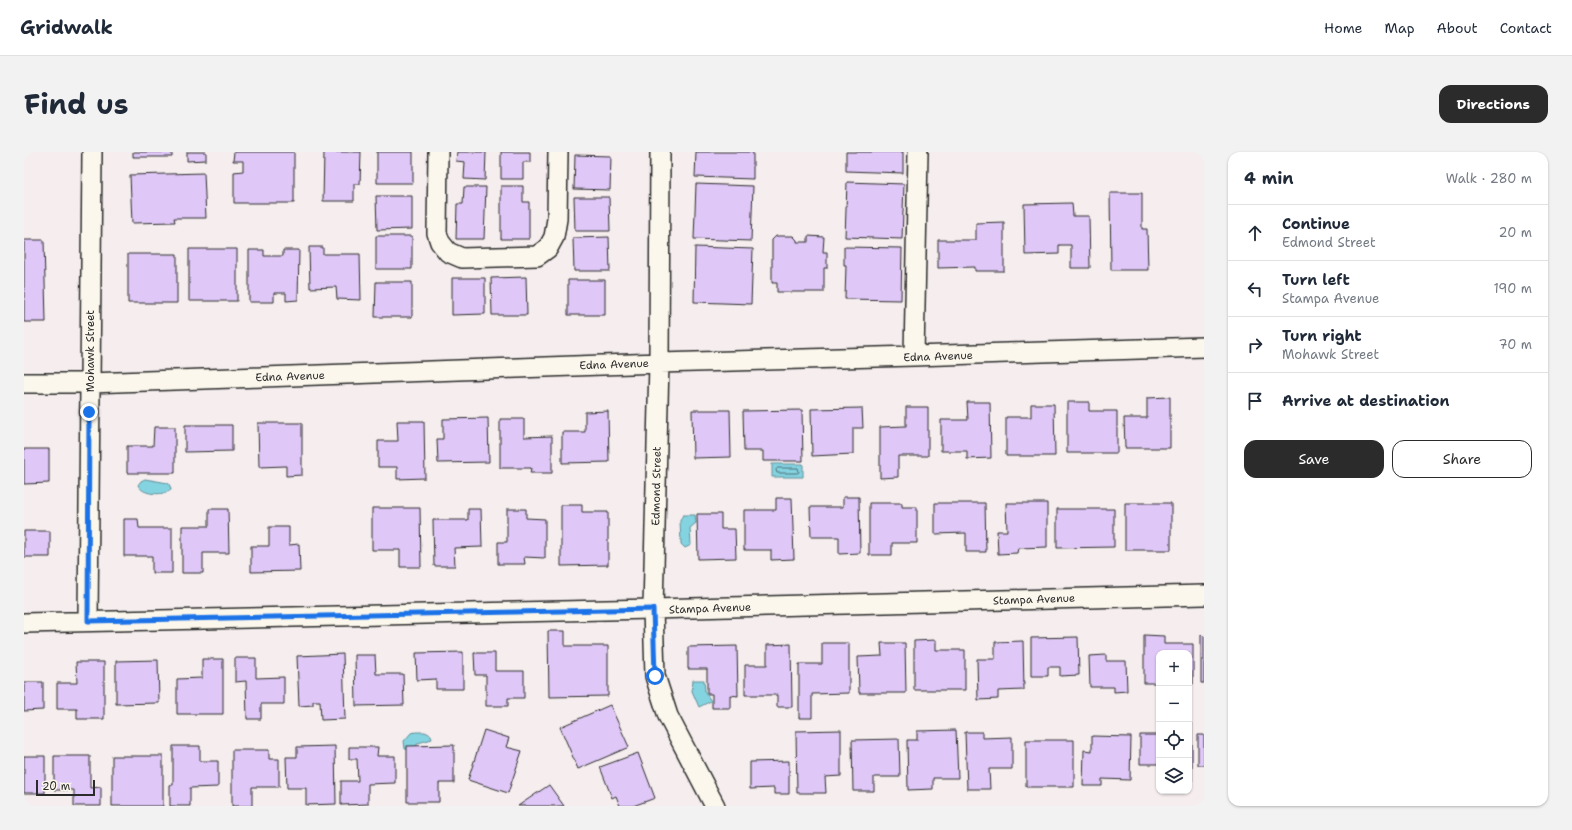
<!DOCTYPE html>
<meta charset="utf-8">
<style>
:root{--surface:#fff;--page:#f2f2f3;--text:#1f2937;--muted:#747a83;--line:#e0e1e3;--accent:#2b2b2b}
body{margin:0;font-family:"Shantell Sans",sans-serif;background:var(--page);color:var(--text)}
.controls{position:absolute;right:12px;bottom:12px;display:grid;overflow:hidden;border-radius:8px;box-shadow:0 1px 3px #0004}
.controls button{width:36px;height:36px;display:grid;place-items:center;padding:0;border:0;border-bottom:1px solid var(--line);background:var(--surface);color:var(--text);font:20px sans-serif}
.scale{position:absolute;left:12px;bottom:10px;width:59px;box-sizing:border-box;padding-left:4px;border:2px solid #2b2b2b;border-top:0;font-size:11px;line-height:14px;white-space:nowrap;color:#2b2b2b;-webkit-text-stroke:3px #fbf7ec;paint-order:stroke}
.stop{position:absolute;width:12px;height:12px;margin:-9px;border:3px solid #1a73e8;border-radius:50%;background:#fff}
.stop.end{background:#1a73e8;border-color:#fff;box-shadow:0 1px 4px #0008}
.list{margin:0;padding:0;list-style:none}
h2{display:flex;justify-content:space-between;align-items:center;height:52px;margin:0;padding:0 16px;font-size:17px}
h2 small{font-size:13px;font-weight:400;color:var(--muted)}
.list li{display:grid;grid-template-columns:26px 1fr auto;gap:12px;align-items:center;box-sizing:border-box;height:56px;padding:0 16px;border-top:1px solid var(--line)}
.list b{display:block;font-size:15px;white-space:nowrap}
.list p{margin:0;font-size:13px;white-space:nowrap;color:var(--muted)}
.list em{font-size:13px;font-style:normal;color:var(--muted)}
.actions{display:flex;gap:8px;padding:12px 16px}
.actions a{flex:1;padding:9px 0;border:1px solid var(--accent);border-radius:12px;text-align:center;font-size:14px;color:var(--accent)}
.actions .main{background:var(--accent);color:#fff}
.icon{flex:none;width:22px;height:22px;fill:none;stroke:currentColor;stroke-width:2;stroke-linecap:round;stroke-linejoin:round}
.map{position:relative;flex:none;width:1180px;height:654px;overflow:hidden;border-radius:12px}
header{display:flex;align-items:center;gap:24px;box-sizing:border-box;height:56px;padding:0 20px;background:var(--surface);border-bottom:1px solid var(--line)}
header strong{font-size:19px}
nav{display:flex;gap:22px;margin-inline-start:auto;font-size:14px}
.intro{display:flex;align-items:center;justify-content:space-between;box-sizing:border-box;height:96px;padding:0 24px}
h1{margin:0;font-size:28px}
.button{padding:10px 18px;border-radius:12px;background:var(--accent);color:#fff;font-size:14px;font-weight:700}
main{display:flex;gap:24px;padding:0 24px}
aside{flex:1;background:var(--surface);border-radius:12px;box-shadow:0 1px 3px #0004}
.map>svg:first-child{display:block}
.water{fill:#84d3e1;stroke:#609098}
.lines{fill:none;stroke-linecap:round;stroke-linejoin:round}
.shore{stroke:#4f6e74;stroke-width:1}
.building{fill:#dfc7f7;stroke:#2b2b2b}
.minor-casing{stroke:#2b2b2b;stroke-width:22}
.minor{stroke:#fbf7ec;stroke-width:19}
.route{stroke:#1a73e8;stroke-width:5}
.labels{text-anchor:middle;stroke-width:3;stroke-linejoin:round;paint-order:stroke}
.street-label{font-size:11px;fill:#2b2b2b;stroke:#fbf7ec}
</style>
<header>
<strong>Gridwalk</strong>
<nav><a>Home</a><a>Map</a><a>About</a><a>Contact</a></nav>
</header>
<div class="intro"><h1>Find us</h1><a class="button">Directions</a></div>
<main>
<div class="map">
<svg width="1180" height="654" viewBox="0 0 1180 654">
<rect width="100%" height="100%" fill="#f5edee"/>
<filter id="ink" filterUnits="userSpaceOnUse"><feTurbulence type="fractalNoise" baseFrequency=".025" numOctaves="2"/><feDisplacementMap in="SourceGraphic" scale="8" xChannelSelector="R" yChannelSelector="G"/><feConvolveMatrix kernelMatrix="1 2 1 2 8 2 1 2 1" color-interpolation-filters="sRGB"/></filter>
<g filter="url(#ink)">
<path class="water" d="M748,312H779V325H748Z
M121,327L144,331L146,334L147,338C139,344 118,343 114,333L117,329Z
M659,363H671L672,371L666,376L667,393L661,396L657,392L656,368Z
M669,528H680L681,540L687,549L675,555L668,539Z
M392,580H401L407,583L408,587L394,591L390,598L381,597L380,589L387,581Z"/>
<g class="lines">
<path class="shore" d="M754,316H774L775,320L773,321H753L752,318Z"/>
</g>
<path class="building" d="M109,0H148V5H109Z
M163,0H182V8L163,9Z
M210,0H270V51H210V20L219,19V9H209Z
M300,0H337L336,32H330V49H299Z
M353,0H389V31H353Z
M433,0H462L461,28L440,27L441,10L432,9Z
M477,0H506V10H499V27H477Z
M672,0H729V27L671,25Z
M822,0H879V21L822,19Z
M551,3L587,4L586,38L550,37Z
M180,21L182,66H150L151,70L108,71L106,23Z
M823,30L880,32L878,87L821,85Z
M672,32L729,34L727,89L670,87Z
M477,34H499V50H505V87H477Z
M440,35H462L460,87H432L433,52H439Z
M1086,41H1118V77H1123L1124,118H1087Z
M352,44H388V77L353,78Z
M550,45H585L586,79H551Z
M1048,51L1049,64H1065L1066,116H1047V93H1035V102L1001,103L1000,52Z
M980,70V119H951V115L914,116V88H952V71Z
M352,84H388V117H352Z
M752,84H769L773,88V90H784V84L800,85L799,100H803V116H800V140H753V131H748V88Z
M585,85L586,119H550L549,86Z
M0,88H20L22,170H0Z
M285,95H299V102H336L337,148L313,147L312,135L286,136Z
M671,95L729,97L727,152L670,150Z
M820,95L878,96L877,148L821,147L822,113H820Z
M165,97H213V149H165Z
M225,98H240V104H259V98H275L274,148L262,149V141H250V150H225Z
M104,102H153V151H104Z
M502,125L503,163H468L467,126Z
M428,126H461V162L428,163Z
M544,128H581V163H544Z
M352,130H388V165H351Z
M1146,245V296H1101L1100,266H1123V246Z
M943,250H966L967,306L943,307V299H917V268H944Z
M1043,250H1065V259H1093V301H1043Z
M1007,252H1030L1031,304H982V265H1007Z
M882,255H904V304H874V325L856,326V275L882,274Z
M838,256L839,276H829V302L788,304L787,257Z
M668,258H706L707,305L669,306Z
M778,258L779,309H739V299H720L719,259Z
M584,259L585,310L538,311V280H561V260Z
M464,266L465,310L414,311L413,287H419V267Z
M476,267H500V285L528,284V321H506L507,316H476Z
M373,269H400L401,326L373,327V315H354V289H374Z
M234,271H278V323L262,324V314L235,315Z
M161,273H208V299L161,300Z
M130,275H151V321H103V294H129Z
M0,297H25V331L0,332Z
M819,345H835L836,401L815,402V385H787L786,355H819Z
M752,346H768L770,407L747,408V398H720V358H752Z
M845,351H878V355H893V391H868V403H845Z
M911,351H961L962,400H942V381L911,382Z
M982,351H1023V395L994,396L993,401L974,402L973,379H983Z
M1101,351H1147V398H1101Z
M537,353H558V360H584V413L537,414Z
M348,356H396L397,415H376V398H348Z
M185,357H204L205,401H179V421H158V374H185Z
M444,357H457L458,395L430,396L431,414H410L409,368H444Z
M483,357H502V366L521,367V406L500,405L501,412H474V390H483Z
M1033,357H1090V395L1033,396Z
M673,362H697V377H711L712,406L674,407Z
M100,367H114L115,376H148V421H128V404H100Z
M245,375H265V393L275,392L276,419L227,420V394H245Z
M0,379H26V405H0Z
M524,479H541V494H584V544L525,545Z
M1120,483L1140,484V492H1169V532H1165V501H1135V531H1120Z
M1177,483L1180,484V531H1177Z
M1054,485L1055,523L1036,524V515H1024V524H1007V486Z
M912,488V498H941V538H890V489Z
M999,489L1000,538L974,539V547L954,548L953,507H971V490Z
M798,491H825V541L788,542V566H775V512H798Z
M857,491H881L882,541H835L834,505L858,504Z
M767,492L768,555H753V543H721V513H743V493Z
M713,494L714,544L706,543V556H688V542H683V517H664V495Z
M439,500V537H412V527L393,528L392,501Z
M450,501H471V519H500V546H484V554H462V523H451Z
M319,502L321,567L297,568L296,549H289V553L275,554L273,504Z
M331,503H351L352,522H379L380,553L332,554Z
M1082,503V509H1102L1103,539L1090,540V535H1066L1065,504Z
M211,506H232V526L260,525V552H237V567H223L222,529L211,530Z
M178,507H199V562H153V527L178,526Z
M134,508L135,551L92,552V509Z
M52,510H80V567H53V557H33V531H53Z
M0,530H19V558L0,559Z
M586,553L605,595L554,617L536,575Z
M1165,572H1168V629H1165Z
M460,578L485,586L482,595L498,599L484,641L444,628Z
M817,578V624L801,625L802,641H773L772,579Z
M932,578L934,626H909V637L884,638L883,588H893V579Z
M941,580H958V586L988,585V617H965L966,637H943Z
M1116,583H1135V612H1116Z
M1174,583H1180V613H1174Z
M1068,584L1107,585L1106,628L1078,627V634H1059L1060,598L1068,599Z
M875,587L876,625H850V639H829L828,588Z
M1002,588H1050V635H1002Z
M430,593V631H415V650H383V594Z
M149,594H176V609H194V635L166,636V654H146V633H149Z
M311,594L312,652L282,653V636H263L262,605H273V595Z
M325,595H354L353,604H371V631L344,632V652L317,653V629H334L333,607H325Z
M208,598H245V607H255V635H228V654H208Z
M614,601L631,646L609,654H596L592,644L588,646L576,615Z
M0,604H21V641H0Z
M30,604H66V636L77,635V654H50V638H30Z
M88,604H139V654H88Z
M765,609V642H750V636L726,637V610Z
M525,633L540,654H494Z"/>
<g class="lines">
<defs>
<path id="minor" d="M414,0L413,81L416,90L424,100L438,106L513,104L524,96L530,85L533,67L534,0
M636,0L635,211L629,457L631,524L644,564L691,654
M890,204L894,0
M0,231H65L635,211L890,204L1180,195
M64,469L68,0
M0,471L629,457L1180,443"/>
</defs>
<use href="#minor" class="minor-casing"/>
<use href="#minor" class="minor"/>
</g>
</g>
<g class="lines" filter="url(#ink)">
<path class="route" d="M65,260L64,469L629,457L631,524"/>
</g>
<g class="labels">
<g class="street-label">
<text transform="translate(66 199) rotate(-90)" y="4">Mohawk Street</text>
<text transform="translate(914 204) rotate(-2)" y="4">Edna Avenue</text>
<text transform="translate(590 212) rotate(-2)" y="4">Edna Avenue</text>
<text transform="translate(266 224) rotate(-2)" y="4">Edna Avenue</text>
<text transform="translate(632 334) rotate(-89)" y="4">Edmond Street</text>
<text transform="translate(1010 447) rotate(-2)" y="4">Stampa Avenue</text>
<text transform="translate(686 456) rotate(-2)" y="4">Stampa Avenue</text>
</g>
</g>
</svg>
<div class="controls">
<button>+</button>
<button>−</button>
<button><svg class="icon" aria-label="locate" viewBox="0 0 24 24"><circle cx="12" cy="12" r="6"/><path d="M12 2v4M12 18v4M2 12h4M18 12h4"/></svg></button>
<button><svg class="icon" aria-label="layers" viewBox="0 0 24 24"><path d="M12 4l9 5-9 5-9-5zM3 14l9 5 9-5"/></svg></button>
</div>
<div class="scale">20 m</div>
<div class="stop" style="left:631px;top:524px"></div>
<div class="stop end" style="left:65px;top:260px"></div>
</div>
<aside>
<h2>4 min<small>Walk · 280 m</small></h2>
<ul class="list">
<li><svg class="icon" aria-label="ahead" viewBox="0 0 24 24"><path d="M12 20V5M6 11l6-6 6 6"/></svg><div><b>Continue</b><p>Edmond Street</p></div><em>20 m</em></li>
<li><svg class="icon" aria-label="left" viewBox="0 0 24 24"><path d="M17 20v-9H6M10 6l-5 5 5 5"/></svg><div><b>Turn left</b><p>Stampa Avenue</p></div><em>190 m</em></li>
<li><svg class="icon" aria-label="right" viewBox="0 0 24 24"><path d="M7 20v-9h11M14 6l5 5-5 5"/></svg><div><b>Turn right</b><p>Mohawk Street</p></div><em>70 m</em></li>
<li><svg class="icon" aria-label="arrive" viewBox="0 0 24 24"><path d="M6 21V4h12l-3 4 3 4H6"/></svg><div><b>Arrive at destination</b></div></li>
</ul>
<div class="actions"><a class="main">Save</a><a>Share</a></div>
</aside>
</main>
